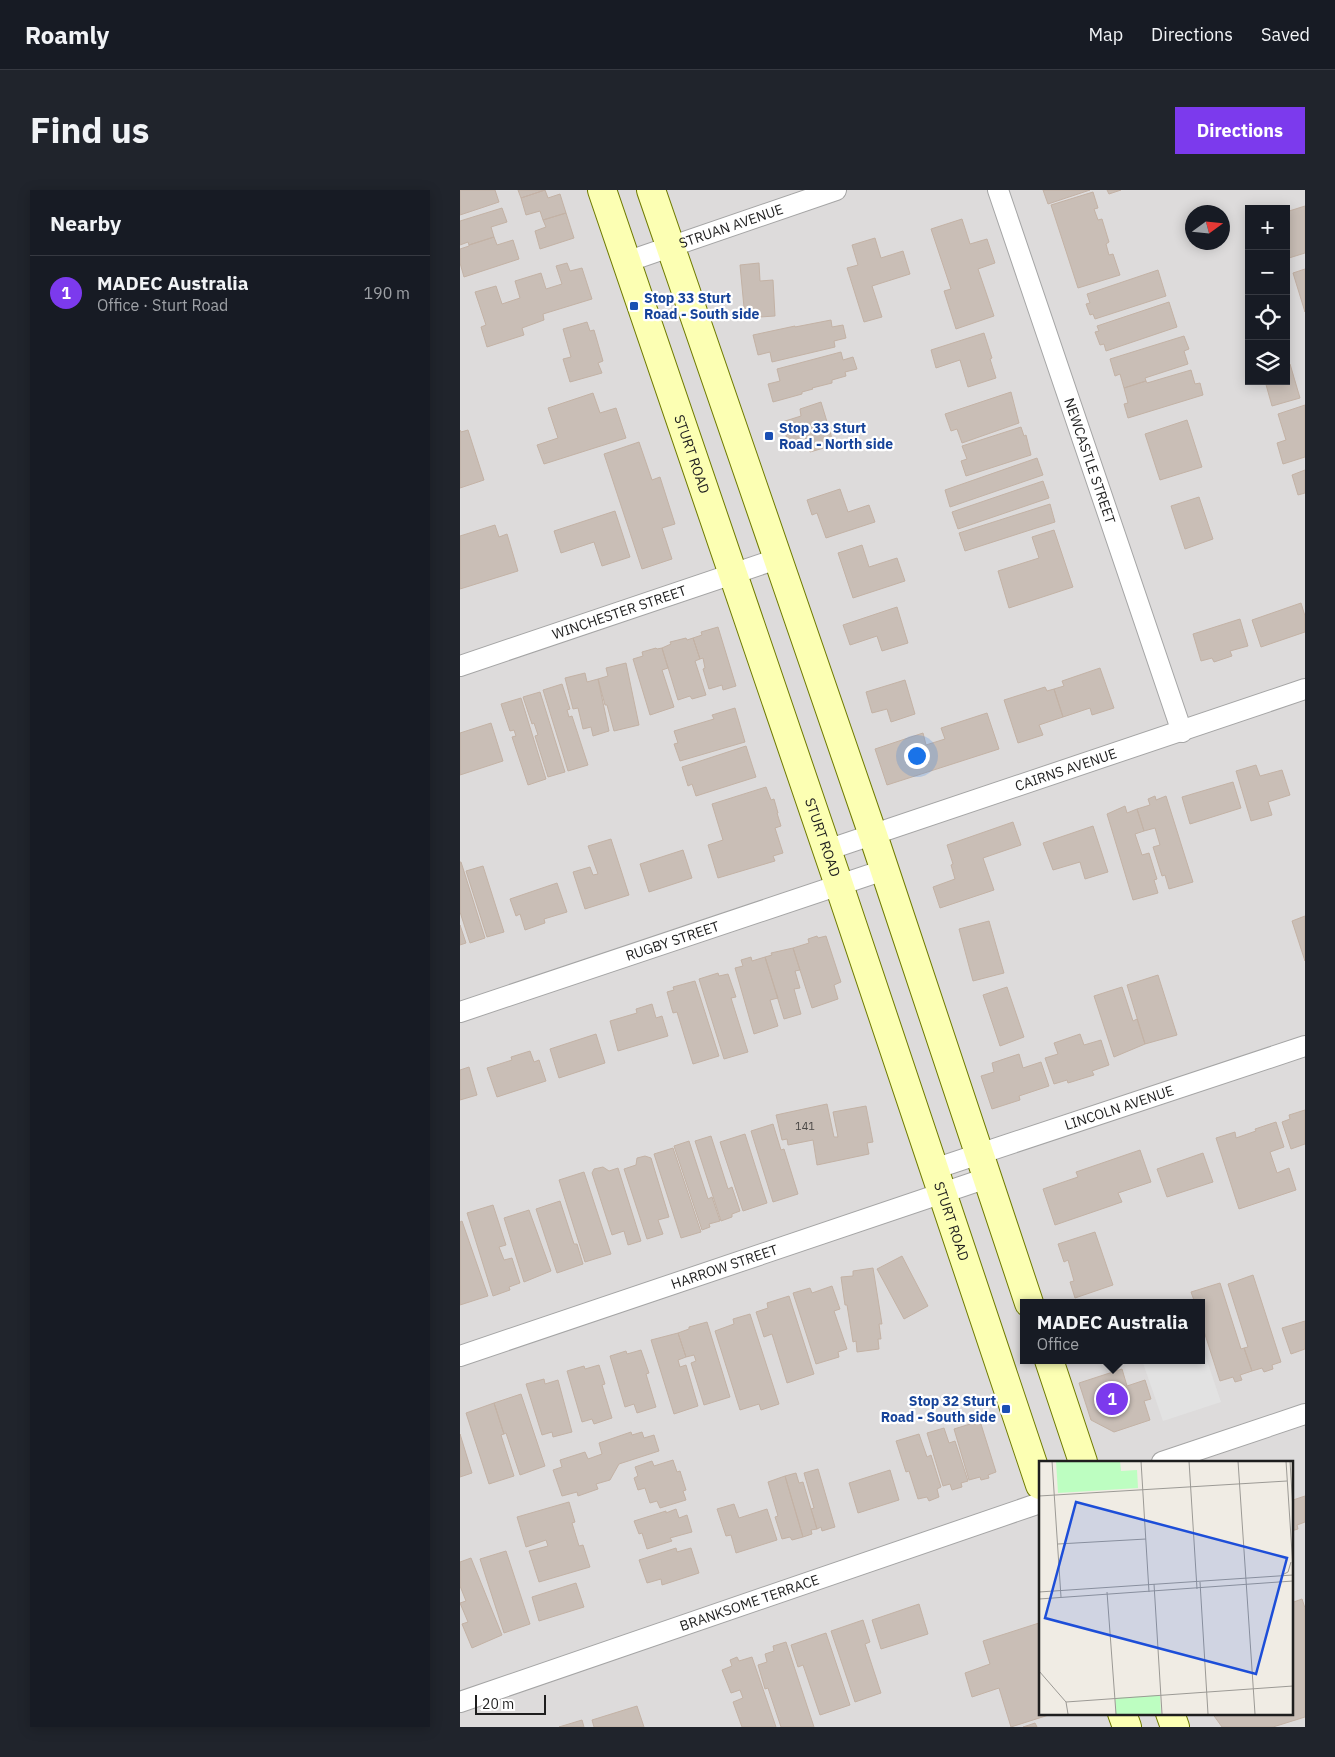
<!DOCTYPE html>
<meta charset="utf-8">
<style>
:root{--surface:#171b24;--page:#20242c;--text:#f1f3f6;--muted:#9ea1a6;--line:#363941;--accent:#7c3aed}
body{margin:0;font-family:"IBM Plex Sans",sans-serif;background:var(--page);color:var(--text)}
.controls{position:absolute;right:15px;top:15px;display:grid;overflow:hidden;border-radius:0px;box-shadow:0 2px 12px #0003}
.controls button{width:45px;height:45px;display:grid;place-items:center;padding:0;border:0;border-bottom:1px solid var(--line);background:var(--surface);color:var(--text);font:25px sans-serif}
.compass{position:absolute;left:725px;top:15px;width:45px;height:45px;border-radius:50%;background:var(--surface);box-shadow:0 2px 12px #0003;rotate:75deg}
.scale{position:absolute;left:15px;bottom:12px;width:71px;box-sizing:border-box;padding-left:5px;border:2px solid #1e1e1e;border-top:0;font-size:14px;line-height:18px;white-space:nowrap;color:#1e1e1e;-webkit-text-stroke:4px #fff;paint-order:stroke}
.you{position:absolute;left:456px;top:565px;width:18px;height:18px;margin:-12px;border:4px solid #fff;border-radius:50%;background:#1a73e8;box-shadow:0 0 0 8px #1a73e833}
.badge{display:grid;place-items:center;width:32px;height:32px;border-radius:50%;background:var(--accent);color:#fff;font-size:16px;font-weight:700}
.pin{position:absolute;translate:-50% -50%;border:2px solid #fff;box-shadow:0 1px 5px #0006}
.popup{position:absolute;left:560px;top:1109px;width:185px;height:65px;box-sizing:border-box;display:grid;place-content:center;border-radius:0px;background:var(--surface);filter:drop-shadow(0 1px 4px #0005);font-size:16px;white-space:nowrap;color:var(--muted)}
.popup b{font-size:19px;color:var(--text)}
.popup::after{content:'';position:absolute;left:50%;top:100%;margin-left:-10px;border:10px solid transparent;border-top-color:var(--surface)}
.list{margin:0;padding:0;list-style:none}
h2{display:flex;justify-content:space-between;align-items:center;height:65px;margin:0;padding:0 20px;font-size:21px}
h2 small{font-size:16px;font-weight:400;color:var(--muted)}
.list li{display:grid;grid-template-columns:32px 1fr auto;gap:15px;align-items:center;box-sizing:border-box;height:75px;padding:0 20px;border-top:1px solid var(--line)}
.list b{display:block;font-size:19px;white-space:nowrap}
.list p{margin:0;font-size:16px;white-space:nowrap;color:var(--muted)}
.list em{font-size:16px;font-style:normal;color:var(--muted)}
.icon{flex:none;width:28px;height:28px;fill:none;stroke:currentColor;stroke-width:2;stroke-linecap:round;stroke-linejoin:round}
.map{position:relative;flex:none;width:845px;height:1537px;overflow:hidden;border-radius:0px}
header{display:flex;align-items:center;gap:30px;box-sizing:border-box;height:70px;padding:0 25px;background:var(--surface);border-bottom:1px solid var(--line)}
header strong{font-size:24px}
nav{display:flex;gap:28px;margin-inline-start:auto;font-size:18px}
.intro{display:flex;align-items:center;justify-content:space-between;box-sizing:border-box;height:120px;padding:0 30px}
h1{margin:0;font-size:35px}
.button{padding:12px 22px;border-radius:0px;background:var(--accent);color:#fff;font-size:18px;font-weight:700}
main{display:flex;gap:30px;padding:0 30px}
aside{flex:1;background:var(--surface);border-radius:0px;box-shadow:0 2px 12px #0003}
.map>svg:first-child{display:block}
.residential{fill:#dddbdb;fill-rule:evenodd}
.parking{fill:#e2e2e2}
.building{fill:#c9beb6;stroke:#c3b2a5}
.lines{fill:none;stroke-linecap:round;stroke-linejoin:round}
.street-casing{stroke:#a5a5a5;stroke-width:22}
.secondary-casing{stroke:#6f7b00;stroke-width:30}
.street{stroke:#fff;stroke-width:20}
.secondary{stroke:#fcffb3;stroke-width:28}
.transit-dot{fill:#1a4fb4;stroke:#fff;stroke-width:2}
.labels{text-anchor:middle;stroke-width:4.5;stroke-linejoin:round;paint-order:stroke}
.number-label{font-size:11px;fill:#494644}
.street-label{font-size:14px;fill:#1e1e1e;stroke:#fff}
.transit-label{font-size:14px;font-weight:bold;fill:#164399;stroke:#fff;text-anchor:start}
.inset-road{fill:none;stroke:#9c9a95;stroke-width:1}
.view{fill:#1d4ed8;fill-opacity:0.15;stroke:#1d4ed8;stroke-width:2.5}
.inset-edge{fill:none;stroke:#1e1e1e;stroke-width:2.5}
</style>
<header>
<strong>Roamly</strong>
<nav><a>Map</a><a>Directions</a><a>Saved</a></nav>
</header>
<div class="intro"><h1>Find us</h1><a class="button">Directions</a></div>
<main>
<aside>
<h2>Nearby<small></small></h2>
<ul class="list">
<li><span class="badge">1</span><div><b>MADEC Australia</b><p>Office · Sturt Road</p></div><em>190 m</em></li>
</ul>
</aside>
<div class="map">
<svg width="845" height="1537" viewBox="0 0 845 1537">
<rect width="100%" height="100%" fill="#f0ece4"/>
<path class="residential" d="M0,0H845V1537H0ZM789,19H826V191H789ZM732,22H762V52H732ZM563,1113H741V1170H563ZM580,1272H831V1523H580Z"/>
<path class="parking" d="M741,1153L761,1212L703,1231L682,1170H741Z"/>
<path class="building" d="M0,0H35L39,12L0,25Z
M58,0H85L61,8Z
M85,0L88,8L100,4L106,23L83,30L80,21L66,25L61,8Z
M583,0H630L588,14Z
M647,0H661L649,4Z
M633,2L638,18L634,19L638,30L642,29L649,52L646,54L649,65L653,64L660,85L618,98L591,15Z
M845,16V63L829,68L826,61V22Z
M42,18L47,32L31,37L34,47L9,55L8,52L0,55V31Z
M106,23L114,48L80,59L75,41L86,37L83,30Z
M502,29L510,54L527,49L535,73L518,79L534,126L496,139L484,101L491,99L471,39Z
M34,47L37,55L53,50L59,69L4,87L0,73V59L9,56V55Z
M415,48L421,68L443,61L450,84L412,96L422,127L404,132L387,78L398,75L392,55Z
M107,73L110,81L122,78L132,109L83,124L84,130L62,138L64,145L27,157L21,137L26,135L15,102L36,96L42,114L60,108L55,91L81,83L86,99L102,94L96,76Z
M299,73L300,91L313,90L315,126L285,128L280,75Z
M845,79V122L833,83Z
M698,80L706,106L635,129L633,124L630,125L626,114L630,113L627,104Z
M709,112L717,137L646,161L644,154L640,155L635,142L639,141L637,136Z
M371,130L372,137L383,135L386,148L374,151L375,157L312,172L310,162L298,165L293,145L335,136V137Z
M127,132L130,141L134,140L143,171L138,173L142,183L110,192L103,169L111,167L103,139Z
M524,143L532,168L530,169L536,188L508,197L500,170L476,178L471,160Z
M724,146L729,159L724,161L728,174L685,188L686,191L664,198L660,184L655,186L650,169Z
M381,162L383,170L393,167L397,179L385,182L386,186L372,190V193L352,198L353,199L342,202V204L313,212L308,194L320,191L317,179Z
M830,174L840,208L812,216L805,191H826V175Z
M731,180L735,194L740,193L743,205L668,228L664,214L668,213L664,198L686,191L687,193Z
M551,202L559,233L502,253L497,239L491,241L485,224Z
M133,203L140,223L156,218L166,248L84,274L77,255L98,248L88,218Z
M361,212L374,255L350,262L345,247L328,252L322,232L341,226L340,219Z
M845,215V267L823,274L817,253L826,250L818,224Z
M727,230L742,277L700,290L685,244Z
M561,237L564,246L566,245L571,265L506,286L501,271L507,269L502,256Z
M0,240L1,242L8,240L24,290L0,298Z
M179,252L192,290L200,287L215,334L202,338L212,369L182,379L144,264Z
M577,268L583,285L490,317L485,300Z
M845,280V303L838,305L832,285Z
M583,291L589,308L498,339L492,322Z
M380,299L388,322L409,315L415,332L366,348L357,323L352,325L347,310Z
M739,307L753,349L725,359L711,316Z
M590,314L595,332L505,361L499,343Z
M155,321L170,367L142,376L134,352L101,363L94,341Z
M35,335L39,347L47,344L58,381L0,399V346Z
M594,340L613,397L549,418L538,381L579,368L572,347Z
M402,355L409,377L437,368L445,391L393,408L378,363Z
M841,413L845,426V442L801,457L792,430Z
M437,417L448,453L422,461L417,446L390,455L383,435Z
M780,429L788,456L770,461L772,466L754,472L752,468L741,471L733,444Z
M258,437L276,496L263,500L262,495L249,499L243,479L245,478L243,468L240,469L233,448L242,445L241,442Z
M226,448L227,450L233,448L240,469L235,471L246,505L232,509L230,506L218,510L202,458L211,454L210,452Z
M196,458L197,459L202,458L208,478L202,480L214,517L190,525L173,469L183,466L182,462Z
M166,473L179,535L154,541L147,515H145L138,489L148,486L146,478Z
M640,478L654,518L632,525L630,518L603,527L594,499L604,496L602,491Z
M125,483L127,492L138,489L149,541L133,546L131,537L123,539L118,518L113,519L105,488Z
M445,490L455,524L431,532L427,519L412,523L406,502Z
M102,494L110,519L107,520L109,527L112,526L128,575L108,581L83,500Z
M585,497L587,501L594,499L603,527L579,535L583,545L558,553L544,510Z
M80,502L105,582L88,587L75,546L78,545L74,533L72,534L63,507Z
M61,508L86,589L68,595L52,547L56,546L54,540L50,541L41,514Z
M275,518L285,552L220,571L214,554L218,553L214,541L254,529L252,525Z
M527,523L539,559L427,595L415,559L463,543L466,555L485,549L481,538Z
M31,533L43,571L0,585V543Z
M286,556L296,587L236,606L232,594L228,596L222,577Z
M796,575L800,586L822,580L830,605L808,612L812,625L791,631L776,581Z
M773,592L781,618L730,634L722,607Z
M306,597L311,610L314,609L318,623H317L321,636L315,638L323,663L313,666L315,671L258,688L248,655L263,650L252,614Z
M695,606L696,610L706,606L733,692L709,699L705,685L702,686L693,657L700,655L695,638L684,641L677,619L690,615L688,609Z
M665,616L667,623L677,619L684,641L675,644L682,665L689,663L697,689L694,690L698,703L673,710L647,624Z
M553,632L561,655L523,668L534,700L480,718L473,697L495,689L491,675L493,674L487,655Z
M633,636L648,682L625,689L620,672L593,680L583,653Z
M151,649L169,705L125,719L113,682L130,677L133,685L138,684L128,656Z
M223,660L232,688L189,702L180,674Z
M0,672H1L25,748L10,753L0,722Z
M23,676L44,742L27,747L6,681Z
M97,693L107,722L84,729L85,733L65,740L60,724L56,726L50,709Z
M845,726V771L832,731Z
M529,731L544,783L513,791L499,739Z
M0,735L6,753L0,755Z
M357,746L358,748L366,746L381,792L374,795L378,809L352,818L333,758L349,753L348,749Z
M333,758L340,780L335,781L340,798L334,799L341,824L324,829L305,767L312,765L311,763Z
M291,767L292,771L305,767L318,808L310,810L318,836L294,844L275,778L283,776L281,770Z
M258,783L259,786L268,784L276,807L271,808L288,862L264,869L239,789Z
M698,785L717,845L685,854L667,795Z
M235,791L259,866L233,874L217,822L213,823L207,802L214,800L213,797Z
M547,797L564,847L540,856L523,805Z
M662,797L673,831L677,829L685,854L654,867L634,806Z
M192,814L196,828L202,826L208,846L158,861L150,831L177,823L176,819Z
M136,844L145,873L99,888L90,859Z
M620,844L624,855L641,850L649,875L632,881L634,885L608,893L607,890L594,894L585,868L598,864L594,853Z
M70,861L74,872L79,870L86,891L37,907L27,878L52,870L51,867Z
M559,864L563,878L581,872L589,896L559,906L560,910L532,919L521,886L534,882L532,873Z
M9,877L17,905L0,910V880Z
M367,914L374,947H378L373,922L406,916L413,952L407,953L409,964L357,975L353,950L328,955L327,949L322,950L316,925Z
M845,920V954L831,959L822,932L830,929L829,925Z
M816,932L824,957L810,962L817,983L829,978L836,1000L779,1019L756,948L775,942L776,948L796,941L795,939Z
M313,934L321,960L324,959L338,1004L313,1012L291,941Z
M285,944L307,1013L283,1021L260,952Z
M251,946L268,999L272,997L280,1021L272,1024V1027L261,1031L235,951Z
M229,951L248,1009L252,1007L260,1031L249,1034L250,1037L242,1040L214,956Z
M213,958L241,1042L221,1048L194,964Z
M680,960L691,992L658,1003L662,1012L595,1035L583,999L618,987L616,982Z
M743,963L753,992L707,1007L697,979Z
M185,966L191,968L209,1027L198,1030L203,1044L187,1049L164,979L176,975L177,968Z
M143,977L149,981L158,978L181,1051L168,1055L164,1041L152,1045L132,983L134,979Z
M124,982L151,1064L125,1072L99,990Z
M100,1011L114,1054H117L123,1074L97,1083L76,1019Z
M33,1015L46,1055L39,1057L44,1070L52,1068L60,1093L49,1097L50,1100L33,1106L7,1023Z
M69,1020L91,1081L64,1092L44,1028Z
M2,1031L28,1106L0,1115V1032Z
M635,1042L653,1095L615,1108L610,1092L614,1091L608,1070L604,1072L598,1054Z
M442,1066L468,1116L444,1129L417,1079Z
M413,1078L422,1134H419L421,1149H418L419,1159L397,1162L396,1151L393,1152L387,1115H385L381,1087L393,1086V1081Z
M793,1085L821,1172L812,1175L813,1179L804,1182L802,1178L792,1181L784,1158L788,1157L768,1094Z
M760,1093L781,1159L784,1158L792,1181L780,1185L782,1190L775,1192L773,1187L760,1191L741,1132V1113H735L731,1102Z
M372,1096L380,1119L374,1121L387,1159L378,1162L379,1167L356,1174L333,1103L350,1098L352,1103Z
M329,1106L354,1184L327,1193L312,1144L304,1147L296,1122L308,1118L307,1113Z
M290,1124L319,1214L301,1220L299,1214L280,1220L255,1141L274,1134L273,1129Z
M845,1131V1159L831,1164L822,1138Z
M247,1132L270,1207L244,1215L231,1173L236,1171L234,1165L226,1167L218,1143L229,1139V1137Z
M218,1143L226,1167L218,1170L220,1177L226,1175L238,1216L214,1224L191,1150Z
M181,1160L189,1183L186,1184L196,1217L177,1223L174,1214L165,1217L150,1166L166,1161L167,1164Z
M139,1175L145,1194L142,1195L152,1228L134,1234L132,1229L122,1232L107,1181L124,1176L125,1179Z
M662,1179L667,1196L685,1190L691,1209L684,1211L690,1230L654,1242L631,1230L619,1193Z
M84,1189L85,1194L98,1190L112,1242L93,1247L92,1242L82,1245L66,1194Z
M61,1204L85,1276L60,1285L46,1243L44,1244L34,1213Z
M34,1213L44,1244L41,1245L54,1286L29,1294L6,1223Z
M520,1231L536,1282L528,1285L529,1288L521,1290L520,1287L509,1290L494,1239Z
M484,1238L489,1253L495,1251L508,1291L501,1293L502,1297L492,1300L490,1294L483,1296L467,1243Z
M171,1242L172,1245L182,1242L184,1248L194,1245L199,1261L159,1274L150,1290L136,1294L138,1299L118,1306L117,1302L102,1306L93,1280L102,1277L100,1270L125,1262L128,1269L142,1264L139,1253Z
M0,1244L12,1283L0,1287Z
M459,1244L467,1267L471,1265L481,1297L477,1299L479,1307L469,1311L467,1307L458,1309L449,1281L446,1282L436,1251Z
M213,1270L217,1282L220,1281L226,1300L223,1301L226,1310L200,1318L197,1311L190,1313L185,1298L178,1300L174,1288L178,1286L175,1277L192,1271L194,1276Z
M358,1279L375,1337L362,1341L361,1337L357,1339L351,1319L354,1318L344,1283Z
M430,1280L439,1310L398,1323L389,1293Z
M336,1283L339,1293L343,1292L357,1339L351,1340L352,1344L343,1347L325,1286Z
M325,1286L343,1347L332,1350L330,1347L322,1349L315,1327L318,1326L308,1292Z
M831,1305L833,1310L845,1306V1332L837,1335L838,1339L831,1341Z
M109,1312L115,1332L112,1333L119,1356L123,1355L130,1377L79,1392L69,1361L88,1356L86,1350L66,1357L57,1327Z
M274,1314L279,1328L307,1319L317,1350L276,1363L271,1345L266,1346L257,1319Z
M216,1319L219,1328L227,1325L232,1342L210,1348L212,1351L187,1359L182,1343L179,1344L174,1331L206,1321V1323Z
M216,1358L217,1362L231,1358L239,1383L202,1395L201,1389L187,1393L179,1370Z
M46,1361L70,1434L44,1443L20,1369Z
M11,1368L42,1445L12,1458L2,1434L8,1432L0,1413L6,1411L0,1396V1372Z
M116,1393L124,1417L79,1431L72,1407Z
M842,1409L845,1418V1527L813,1537H762L752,1523H831V1413Z
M459,1414L468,1444L421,1459L412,1430Z
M403,1430L410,1452L405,1454L421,1503L395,1512L371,1441Z
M579,1433L580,1523H595L551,1537L539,1498L512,1507L505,1483L530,1474L523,1451Z
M366,1443L390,1515L360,1525L343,1475L338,1477L331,1455Z
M326,1452L354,1537H321L308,1498L305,1499L298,1475L307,1472L305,1464L314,1461L313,1456Z
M277,1467L279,1471L292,1467L316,1537H282L273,1512L283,1508L280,1500L271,1503L262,1480L272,1476L270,1470Z
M177,1516L184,1537H134L132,1530Z
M122,1530L124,1537H99Z
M575,1533L577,1537H563Z"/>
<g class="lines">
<defs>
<g id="street">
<path id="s1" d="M538,0L722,542"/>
<path id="s2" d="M166,72L376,0"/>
<path id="s3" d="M0,476L317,369"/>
<path id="s4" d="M367,660L845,499"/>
<path id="s5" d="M0,822L424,680"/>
<path id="s6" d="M474,979L845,856"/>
<path id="s7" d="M0,1166L527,988"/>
<path d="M702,1272L845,1224"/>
<path id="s8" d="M0,1512L580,1313"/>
</g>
<g id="secondary">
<path id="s9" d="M142,0L379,695L580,1295"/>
<path d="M191,0L413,645L569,1113"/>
<path d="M589,1170L623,1272"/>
<path d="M662,1523L667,1537"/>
<path d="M710,1523L715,1537"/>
</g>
</defs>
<use href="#street" class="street-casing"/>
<use href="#secondary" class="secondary-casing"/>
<use href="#street" class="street"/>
<use href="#secondary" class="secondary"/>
</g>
<g class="transit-dot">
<rect x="169" y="111" width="10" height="10" rx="2.5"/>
<rect x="304" y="241" width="10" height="10" rx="2.5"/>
<rect x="541" y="1214" width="10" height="10" rx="2.5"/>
</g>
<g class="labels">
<g class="number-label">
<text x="345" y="940">141</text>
</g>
<g class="street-label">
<text dy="5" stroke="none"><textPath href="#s2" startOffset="111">STRUAN AVENUE</textPath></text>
<text dy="5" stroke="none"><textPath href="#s9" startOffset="279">STURT ROAD</textPath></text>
<text dy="5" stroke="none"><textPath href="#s1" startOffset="286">NEWCASTLE STREET</textPath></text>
<text dy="5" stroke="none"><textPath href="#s3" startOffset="168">WINCHESTER STREET</textPath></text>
<text dy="5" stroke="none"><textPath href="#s4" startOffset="252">CAIRNS AVENUE</textPath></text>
<text dy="5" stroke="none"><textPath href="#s9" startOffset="684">STURT ROAD</textPath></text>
<text dy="5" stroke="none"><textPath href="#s5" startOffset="224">RUGBY STREET</textPath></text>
<text dy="5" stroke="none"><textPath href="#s6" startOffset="195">LINCOLN AVENUE</textPath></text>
<text dy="5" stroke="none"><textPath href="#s9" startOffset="1089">STURT ROAD</textPath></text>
<text dy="5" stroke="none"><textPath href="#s7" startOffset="279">HARROW STREET</textPath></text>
<text dy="5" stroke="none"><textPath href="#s8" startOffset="306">BRANKSOME TERRACE</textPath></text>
</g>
<g class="transit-label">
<text x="184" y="113">Stop 33 Sturt<tspan x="184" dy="16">Road - South side</tspan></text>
<text x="319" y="243">Stop 33 Sturt<tspan x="319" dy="16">Road - North side</tspan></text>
<text x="536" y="1216" text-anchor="end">Stop 32 Sturt<tspan x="536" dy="16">Road - South side</tspan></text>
</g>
</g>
<g transform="translate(579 1271)">
<rect width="254" height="254" fill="#f0ece4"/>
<path d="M17,0H81L82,10L98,9L99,27L19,32ZM121,234L122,253H77L76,237Z" fill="#bdfec1"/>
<path class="inset-road" d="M13,0L22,136M102,0L110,131M150,0L158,128M199,0L216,253M247,0L254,107M251,0L254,49M0,35L248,20M19,83L107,78M243,114L249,111L252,101M161,121L169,253M115,123L123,253M0,131L254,114M68,131L77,253M0,138L254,120M0,210L27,241L29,253M27,241L254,225"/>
<path class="view" d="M37,41L248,97L217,213L6,157Z"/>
<rect width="254" height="254" class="inset-edge"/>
</g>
</svg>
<div class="controls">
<button>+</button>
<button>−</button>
<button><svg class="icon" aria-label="locate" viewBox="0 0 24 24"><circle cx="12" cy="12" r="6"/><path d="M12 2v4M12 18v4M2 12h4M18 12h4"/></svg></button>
<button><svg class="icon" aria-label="layers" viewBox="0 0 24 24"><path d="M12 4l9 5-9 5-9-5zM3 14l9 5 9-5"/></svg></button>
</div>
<svg class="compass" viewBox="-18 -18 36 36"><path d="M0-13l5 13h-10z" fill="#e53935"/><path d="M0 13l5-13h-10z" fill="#9ea1a6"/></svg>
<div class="scale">20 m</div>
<div class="you"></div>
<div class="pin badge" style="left:652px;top:1209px">1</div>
<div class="popup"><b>MADEC Australia</b>Office</div>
</div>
</main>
